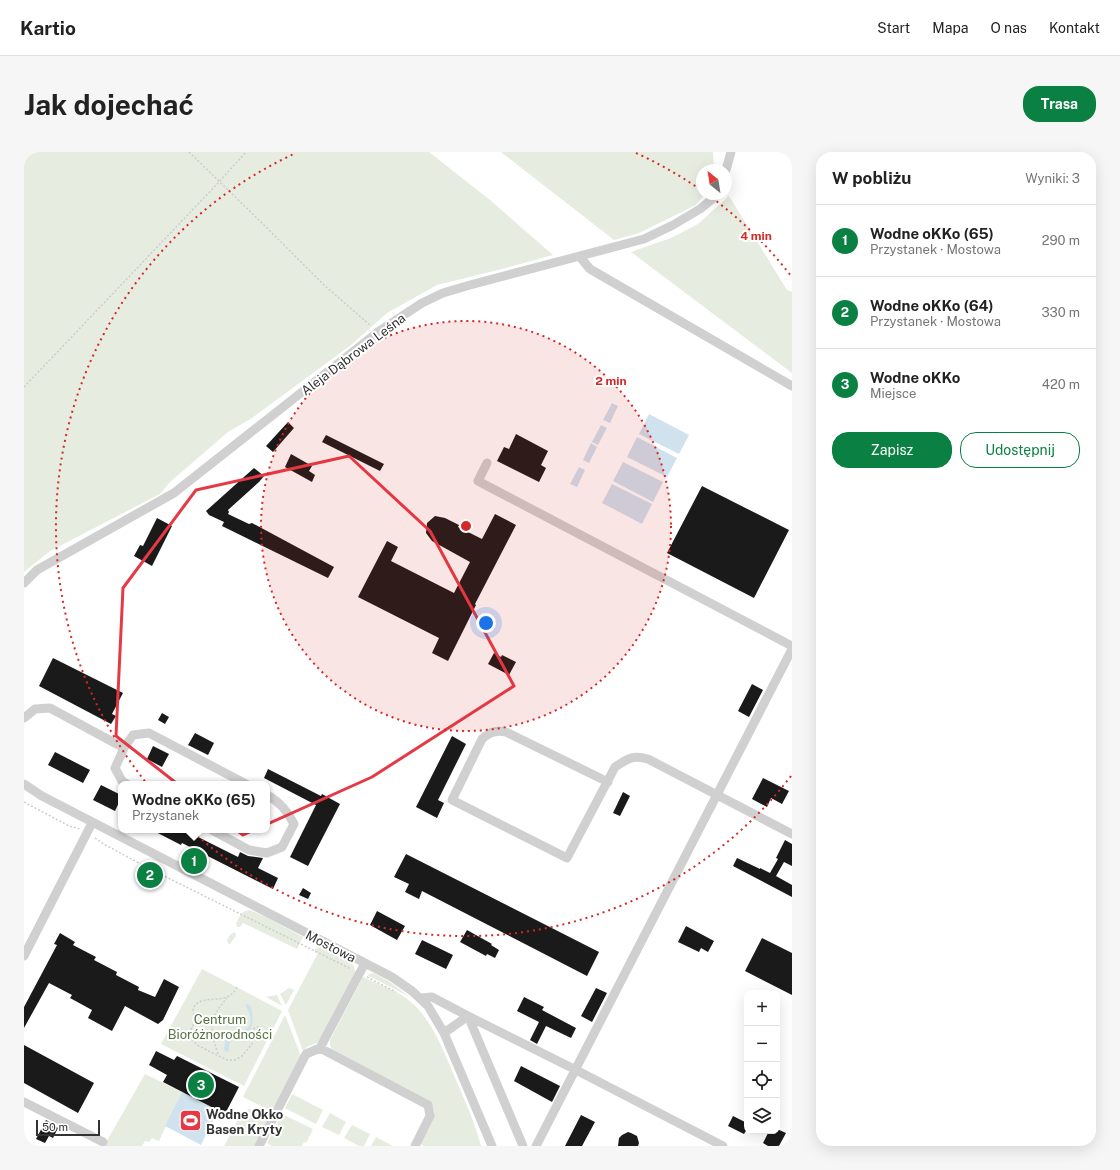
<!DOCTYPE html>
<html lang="pl">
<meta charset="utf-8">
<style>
:root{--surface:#fff;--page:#f6f6f6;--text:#222;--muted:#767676;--line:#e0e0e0;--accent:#0b8043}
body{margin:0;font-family:"Public Sans",sans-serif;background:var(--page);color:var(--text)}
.controls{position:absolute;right:12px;bottom:12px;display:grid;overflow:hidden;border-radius:8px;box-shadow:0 4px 16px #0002}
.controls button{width:36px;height:36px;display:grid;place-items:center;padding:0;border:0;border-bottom:1px solid var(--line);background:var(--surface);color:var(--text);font:20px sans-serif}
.compass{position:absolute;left:672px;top:12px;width:36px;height:36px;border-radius:50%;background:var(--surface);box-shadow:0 4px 16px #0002;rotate:330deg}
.scale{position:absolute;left:12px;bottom:10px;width:64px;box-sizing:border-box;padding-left:4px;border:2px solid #333;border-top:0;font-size:11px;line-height:14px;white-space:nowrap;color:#333;-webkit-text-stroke:3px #fff;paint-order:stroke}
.you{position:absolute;left:462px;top:471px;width:14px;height:14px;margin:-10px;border:3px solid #fff;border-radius:50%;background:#1a73e8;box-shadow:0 0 0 6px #1a73e833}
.badge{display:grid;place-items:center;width:26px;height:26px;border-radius:50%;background:var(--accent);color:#fff;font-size:13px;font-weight:700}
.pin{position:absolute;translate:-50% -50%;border:2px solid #fff;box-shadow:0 1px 4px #0006}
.popup{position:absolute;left:94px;top:629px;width:152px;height:52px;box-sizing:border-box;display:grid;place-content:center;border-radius:8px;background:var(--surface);filter:drop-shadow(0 1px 3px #0005);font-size:13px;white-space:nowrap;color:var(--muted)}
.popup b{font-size:15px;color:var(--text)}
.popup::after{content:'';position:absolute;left:50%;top:100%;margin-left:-8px;border:8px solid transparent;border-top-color:var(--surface)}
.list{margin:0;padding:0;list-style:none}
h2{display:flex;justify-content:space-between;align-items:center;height:52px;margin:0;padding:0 16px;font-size:17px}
h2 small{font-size:13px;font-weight:400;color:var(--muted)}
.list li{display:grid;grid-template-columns:26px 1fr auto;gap:12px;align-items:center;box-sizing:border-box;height:72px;padding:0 16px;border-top:1px solid var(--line)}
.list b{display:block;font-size:15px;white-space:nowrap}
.list p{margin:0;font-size:13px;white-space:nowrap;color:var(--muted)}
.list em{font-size:13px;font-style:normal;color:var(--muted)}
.actions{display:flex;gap:8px;padding:12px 16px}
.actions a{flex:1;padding:9px 0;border:1px solid var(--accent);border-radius:16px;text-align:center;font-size:14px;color:var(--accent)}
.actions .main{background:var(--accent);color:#fff}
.icon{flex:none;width:22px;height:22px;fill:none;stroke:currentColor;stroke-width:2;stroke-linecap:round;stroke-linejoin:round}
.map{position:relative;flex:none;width:768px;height:994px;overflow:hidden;border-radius:16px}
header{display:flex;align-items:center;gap:24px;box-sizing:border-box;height:56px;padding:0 20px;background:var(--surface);border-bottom:1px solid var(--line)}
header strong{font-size:19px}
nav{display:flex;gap:22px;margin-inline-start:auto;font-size:14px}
.intro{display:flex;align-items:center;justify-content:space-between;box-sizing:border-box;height:96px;padding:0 24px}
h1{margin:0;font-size:28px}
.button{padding:10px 18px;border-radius:16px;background:var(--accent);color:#fff;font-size:14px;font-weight:700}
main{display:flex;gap:24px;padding:0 24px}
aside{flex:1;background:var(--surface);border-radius:16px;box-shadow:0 4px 16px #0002}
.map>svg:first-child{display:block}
.green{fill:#e6ecdf}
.water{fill:#cfe2ee}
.building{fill:#1a1a1a}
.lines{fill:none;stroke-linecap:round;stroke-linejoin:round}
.path{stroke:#cdcdcd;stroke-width:1.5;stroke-dasharray:2 2;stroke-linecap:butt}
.minor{stroke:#d0d0d0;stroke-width:9}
.marked{fill:none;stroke:#e63946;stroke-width:3;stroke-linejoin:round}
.ring{fill:none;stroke:#d62828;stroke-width:2;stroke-dasharray:2 4}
.labels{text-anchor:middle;stroke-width:4;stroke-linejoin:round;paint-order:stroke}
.street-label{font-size:13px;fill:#333;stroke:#fff}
.park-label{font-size:13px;fill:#56703f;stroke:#fff}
.poi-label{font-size:13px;font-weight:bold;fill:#333;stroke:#fff;text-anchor:start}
.centre{fill:#d62828;stroke:#fff;stroke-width:2}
.ring-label{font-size:12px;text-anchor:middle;font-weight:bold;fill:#d62828;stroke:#fff;stroke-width:4;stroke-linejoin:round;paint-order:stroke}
</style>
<header>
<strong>Kartio</strong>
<nav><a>Start</a><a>Mapa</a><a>O nas</a><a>Kontakt</a></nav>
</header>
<div class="intro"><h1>Jak dojechać</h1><a class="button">Trasa</a></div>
<main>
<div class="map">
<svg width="768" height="994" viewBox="0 0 768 994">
<rect width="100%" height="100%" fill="#fff"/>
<path class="green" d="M0,0H405L466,48L529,103L478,117L413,133L363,161L327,193L228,266L204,280L146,330L136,342L26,399L0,420Z
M477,0H689L690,18H678V42H681L672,53L615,81L590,88Z
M705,44L763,138L768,140V221L607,100L647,86L674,72Z
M226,758L244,766L279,785L273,797L219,771L216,775H213L212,771C216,764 218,758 226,758Z
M209,781L211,780L212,784L205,793L203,788L206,783Z
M295,795H299C311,801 333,806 331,822L295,890L283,895L279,899L264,858L294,801L290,798Z
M178,817L258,859L220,934L137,892Z
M349,821L363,828L386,845L343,823Z
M339,825C354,832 377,840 388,851C409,869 421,903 432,928C441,949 451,971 457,994H400L396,992C402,980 416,964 407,951L308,897L306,893V888Z
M265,836L270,838L262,853L256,842Z
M253,843L258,854L242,845Z
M261,863L277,904L250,955L243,957L219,945Z
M121,922L158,940L135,989L128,986L125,990L121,989L118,994H80Z
M268,942L299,958L292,972L261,956Z
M225,957C233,958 241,961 243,969L231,994H200L217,962Z
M306,961L322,970L315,983L298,975Z
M258,962L289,977L282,991L280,990L278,994H248L243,991Z
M328,973L346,982L340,994H335L320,986Z
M352,985L369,994H347Z"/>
<path class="water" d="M588,251L594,254L586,271L579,268Z
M625,262L665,283L655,302L615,282Z
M577,273L583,276L574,293L568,290Z
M613,285L653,306L643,325L603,305Z
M567,291L573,295L565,311L559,308Z
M599,310L639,330L629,350L589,329Z
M555,315L561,318L553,335L546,332Z
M588,332L628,352L618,372L578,351Z
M222,852L226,853C231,863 229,881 220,887C210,888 205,885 205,899L201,900L200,896L202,885C205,884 206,881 209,880C219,879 230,877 226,863C225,858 221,857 222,852Z
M158,940L194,958L177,993L141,974Z"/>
<path class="building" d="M264,270L270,276L249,300L242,294Z
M492,282L524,299L517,313L522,316L515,330L473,309L480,295L485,297Z
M302,283L360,312L356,319L298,290Z
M267,302L288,314L285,319L291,323L288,330L261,315Z
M230,316L240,324L235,330L204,358L205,360L204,362L225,372L228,371L310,415L304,426L198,374L200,370L185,363L182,359Z
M678,334L765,378L730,446L643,401Z
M471,362L492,373L451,452L452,453L424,509L408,501L415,486L334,445L363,389L374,395L367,409L430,441L446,410L408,389L402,381L403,371L411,364L421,366L435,373L434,375L458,387Z
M133,366L148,374L128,414L110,404L116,393L119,394Z
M470,501L477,505L478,503L492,510L485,523L464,512Z
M29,506L99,541L88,562L92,564L87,572L15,534Z
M728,532L739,538L725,565L714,559Z
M138,561L145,565L141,572L134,568Z
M171,581L190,591L184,603L164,593Z
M428,584L442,592L414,648L420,651L413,666L392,655Z
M129,594L145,602L138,615L123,607Z
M31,600L66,618L59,631L24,613Z
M244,617L297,644L298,642L316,652L284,714L266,705L292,653L240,626Z
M739,626L765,639L758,652L747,646L743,655L728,647Z
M77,633L97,643V646L91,659L69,648Z
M599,640L606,644L596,664L589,661Z
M128,678H165L164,680L214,705L216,700L224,704L239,706L234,716L254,726L249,737L158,691L157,693Z
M761,688L768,692V714L760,710L752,724L768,733V745L709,714L713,706L736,717V716L746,721L754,707L752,706Z
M382,702L575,800L563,824L398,739L395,747L381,740L385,732L370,725Z
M279,736L287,741L284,747L275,743Z
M353,759L381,774L373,788L346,773Z
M662,774L690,789L684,800L677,796L675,800L654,790Z
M443,778L468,792L467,793L475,798L471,806L463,802L462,804L436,790Z
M36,781L51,790L49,793L72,805L70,808L93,820L92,823L115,835L114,838L131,845L140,827L155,835L139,868L134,872L101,854L88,879L64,866L68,858L46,846L48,843L25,831L0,876V855L33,793L30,792Z
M738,786L768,801V843L721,819Z
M398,788L429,803L422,817L391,802Z
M572,836L583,841L568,870L557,864Z
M500,845L520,855L518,858L552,876L547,886L522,874L513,892L506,888L515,870L493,859Z
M0,893L70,931L54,961L0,931Z
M132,899L150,908L153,904L215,935L201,962L139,930L143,923L125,913Z
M497,914L536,934L528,950L490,929Z
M557,963L571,970L558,994H541Z
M709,964L723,971V977L720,982L704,974Z
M22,968L31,973V974L34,976L29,986L25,984L21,991L12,987Z
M753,977L762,981L755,994H744L739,991L745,979H753Z
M604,980L607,981L613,984L615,991L614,994H594L595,986L598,983Z"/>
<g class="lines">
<path class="path" d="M165,0L241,74L300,133L347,174
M0,235L195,30L222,0
M0,650L45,674L56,677
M71,686L78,691L122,715L327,817
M343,825L372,840
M213,835C204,854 182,842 171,853L169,858L171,869L166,880L169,888L173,893L203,908H211L218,904L228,892L229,877L233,875L237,876L245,885
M171,869L178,868L188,869
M194,902C185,875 184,868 203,846"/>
<path class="minor" d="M702,18L707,0
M556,105L566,117L768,234
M463,311L454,329L768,494
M0,431L13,418L150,341L354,180L398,151L419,141L446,133L620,87L649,73L676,57L687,48L692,42
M0,566L11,557L26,556L100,596
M584,630L482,580C472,578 466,580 458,587L428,648L543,706L591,615C605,606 608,603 624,607L768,682
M0,632L18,644L341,811L368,825L388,839L404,854L420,881L468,994
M103,632L98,629L91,616L100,596L109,583L125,581L222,632
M188,678L225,698L243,701L258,695L270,672C263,659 256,650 243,643
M0,804L68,671
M397,846L408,845L444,864L499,994
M420,881L444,864L552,918L699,994
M296,896L404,953L406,964L391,994
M0,950L79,990
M235,994L282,902L296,896L341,811
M512,994L768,497"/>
</g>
<path class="marked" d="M325,304L406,379L490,534L348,625L219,683L92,584L99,436L172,338Z"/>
<circle cx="442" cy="374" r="205" fill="#d62828" fill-opacity=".12"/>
<g class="ring">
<circle cx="442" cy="374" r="205"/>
<path d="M767 624A410 410 0 1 1 272 1M612 1A410 410 0 0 1 677 38M683 42A410 410 0 0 1 767 124"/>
</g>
<defs>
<symbol id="stadium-square" viewBox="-11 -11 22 22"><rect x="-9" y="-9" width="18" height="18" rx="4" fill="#e63946" stroke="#fff"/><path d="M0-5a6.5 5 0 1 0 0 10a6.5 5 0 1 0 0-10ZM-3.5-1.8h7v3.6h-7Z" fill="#fff"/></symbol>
</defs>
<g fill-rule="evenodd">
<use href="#stadium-square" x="154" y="956" width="25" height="25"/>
</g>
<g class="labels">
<g class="street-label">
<text transform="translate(329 202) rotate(-37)" y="5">Aleja Dąbrowa Leśna</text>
<text transform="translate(307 794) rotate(27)" y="5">Mostowa</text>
</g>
<g class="park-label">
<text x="196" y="872">Centrum<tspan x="196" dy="15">Bioróżnorodności</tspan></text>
</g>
<g class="poi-label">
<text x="182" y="967">Wodne Okko<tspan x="182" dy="15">Basen Kryty</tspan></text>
</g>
</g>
<circle cx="442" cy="374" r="6" class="centre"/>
<g class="ring-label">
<text x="732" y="88">4 min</text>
<text x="587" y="233">2 min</text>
</g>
</svg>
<div class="controls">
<button>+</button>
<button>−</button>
<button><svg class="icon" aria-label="locate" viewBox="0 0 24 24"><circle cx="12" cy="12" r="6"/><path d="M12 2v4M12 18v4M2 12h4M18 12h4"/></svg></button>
<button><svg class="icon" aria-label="layers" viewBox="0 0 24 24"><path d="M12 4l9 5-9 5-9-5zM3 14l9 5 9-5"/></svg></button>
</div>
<svg class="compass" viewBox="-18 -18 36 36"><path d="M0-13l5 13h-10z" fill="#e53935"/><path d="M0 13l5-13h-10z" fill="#767676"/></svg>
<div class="scale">50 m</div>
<div class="you"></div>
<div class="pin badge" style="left:170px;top:709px">1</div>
<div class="popup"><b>Wodne oKKo (65)</b>Przystanek</div>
<div class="pin badge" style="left:126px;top:723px">2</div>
<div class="pin badge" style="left:177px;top:933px">3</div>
</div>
<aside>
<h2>W pobliżu<small>Wyniki: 3</small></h2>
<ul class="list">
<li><span class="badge">1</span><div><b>Wodne oKKo (65)</b><p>Przystanek · Mostowa</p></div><em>290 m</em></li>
<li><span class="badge">2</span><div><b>Wodne oKKo (64)</b><p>Przystanek · Mostowa</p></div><em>330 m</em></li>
<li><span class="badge">3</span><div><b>Wodne oKKo</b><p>Miejsce</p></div><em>420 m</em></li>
</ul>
<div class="actions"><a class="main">Zapisz</a><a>Udostępnij</a></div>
</aside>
</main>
